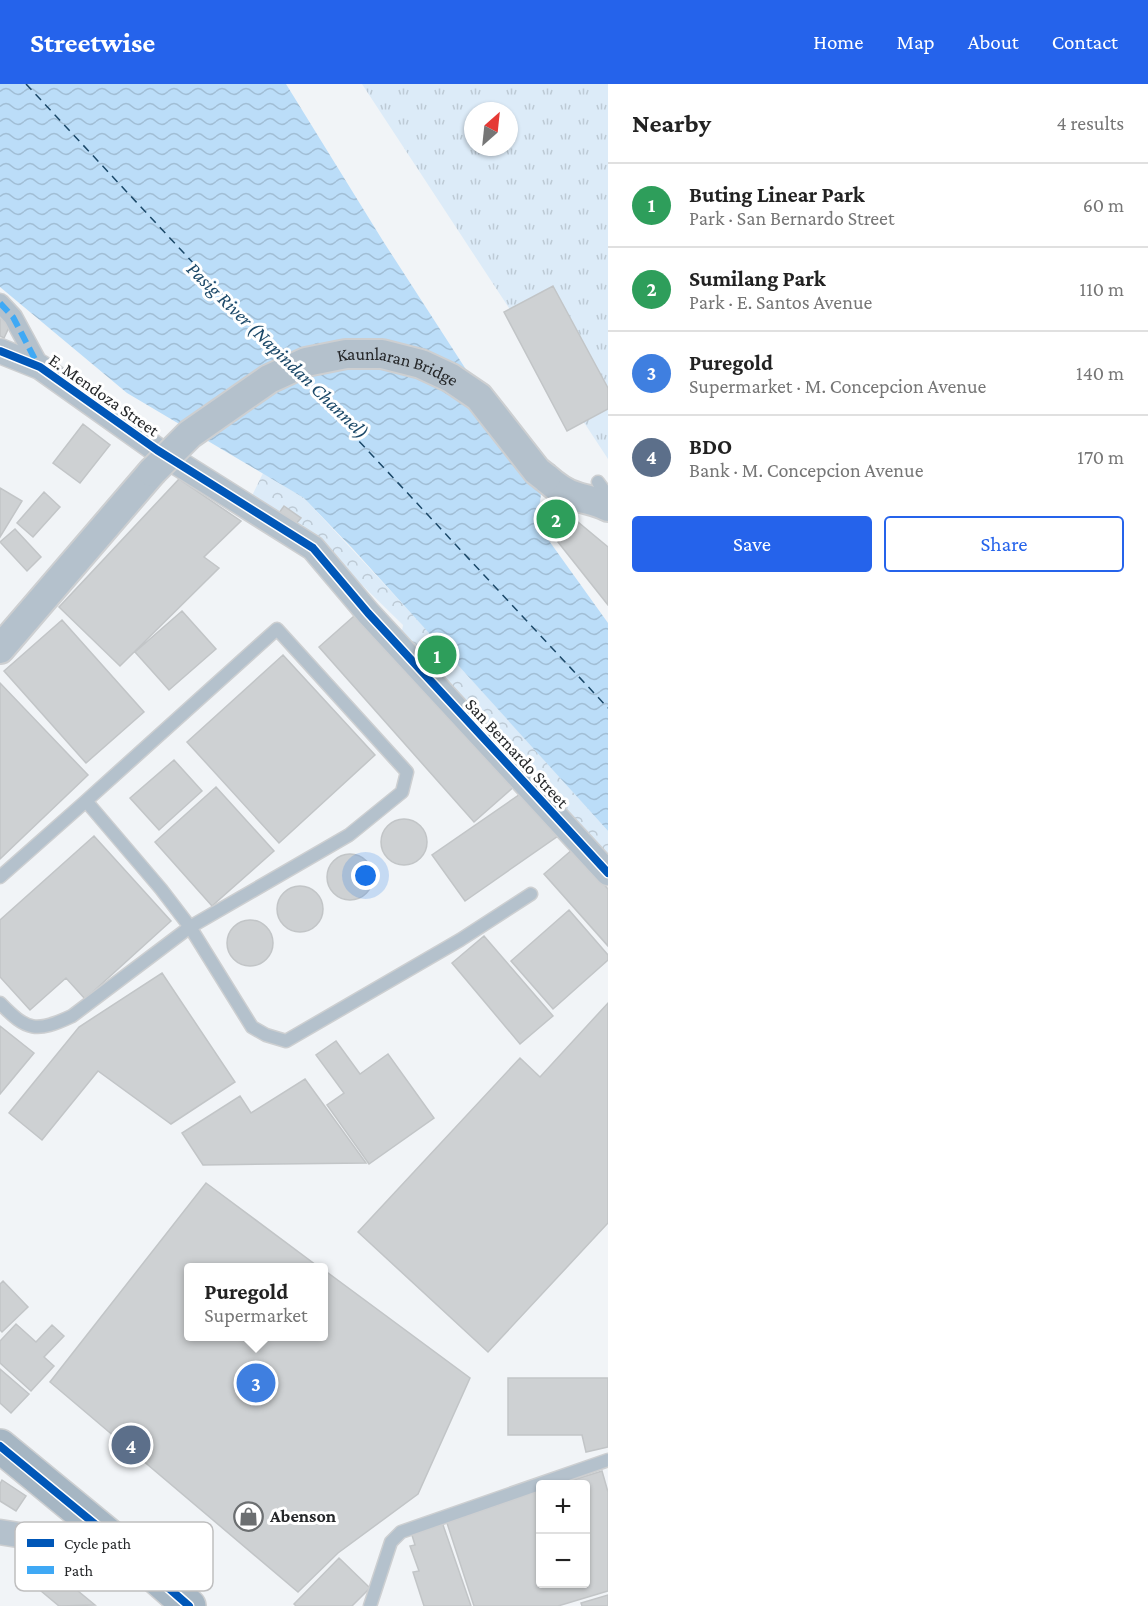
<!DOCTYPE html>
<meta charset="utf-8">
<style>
:root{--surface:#fff;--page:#f2f2f2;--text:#222;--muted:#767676;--line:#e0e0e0;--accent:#2563eb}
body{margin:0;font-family:"Crimson Pro",serif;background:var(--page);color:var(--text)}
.controls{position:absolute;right:18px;bottom:18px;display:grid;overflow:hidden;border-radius:6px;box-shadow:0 2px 4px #0004}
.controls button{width:54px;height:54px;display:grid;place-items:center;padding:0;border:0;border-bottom:2px solid var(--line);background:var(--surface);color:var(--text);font:30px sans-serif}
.compass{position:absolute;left:464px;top:18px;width:54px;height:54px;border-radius:50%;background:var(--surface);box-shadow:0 2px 4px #0004;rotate:27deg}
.you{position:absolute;left:366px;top:792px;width:21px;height:21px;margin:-15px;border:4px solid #fff;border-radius:50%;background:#1a73e8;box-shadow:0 0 0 9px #1a73e833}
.badge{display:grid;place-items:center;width:39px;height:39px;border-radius:50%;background:var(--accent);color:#fff;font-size:20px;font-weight:700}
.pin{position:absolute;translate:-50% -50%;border:3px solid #fff;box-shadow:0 2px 6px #0006}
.popup{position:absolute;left:184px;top:1179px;width:144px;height:78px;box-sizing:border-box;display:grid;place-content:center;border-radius:6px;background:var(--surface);filter:drop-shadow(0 2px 4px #0005);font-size:20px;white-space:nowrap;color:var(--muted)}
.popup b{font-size:22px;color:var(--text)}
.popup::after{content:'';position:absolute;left:50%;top:100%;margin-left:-12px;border:12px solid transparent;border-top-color:var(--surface)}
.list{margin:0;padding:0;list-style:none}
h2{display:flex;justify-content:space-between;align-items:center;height:78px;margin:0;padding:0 24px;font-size:26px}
h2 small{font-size:20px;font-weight:400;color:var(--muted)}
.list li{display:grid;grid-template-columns:39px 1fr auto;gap:18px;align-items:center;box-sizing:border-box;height:84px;padding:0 24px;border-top:2px solid var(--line)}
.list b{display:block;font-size:22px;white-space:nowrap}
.list p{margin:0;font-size:20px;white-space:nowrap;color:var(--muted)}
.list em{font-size:20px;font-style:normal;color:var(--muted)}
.actions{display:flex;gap:12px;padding:18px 24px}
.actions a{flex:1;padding:14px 0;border:2px solid var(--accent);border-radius:6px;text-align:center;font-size:21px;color:var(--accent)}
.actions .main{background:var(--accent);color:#fff}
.map{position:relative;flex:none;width:608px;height:1522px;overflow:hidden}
header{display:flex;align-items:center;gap:36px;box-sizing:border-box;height:84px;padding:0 30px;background:var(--accent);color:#fff}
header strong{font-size:28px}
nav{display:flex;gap:33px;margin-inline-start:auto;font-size:21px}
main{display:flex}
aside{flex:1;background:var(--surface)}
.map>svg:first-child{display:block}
.grass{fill:url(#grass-tufts);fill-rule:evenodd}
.park{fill:url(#park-crowns)}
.water{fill:url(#water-waves)}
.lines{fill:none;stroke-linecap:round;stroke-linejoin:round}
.ferry{stroke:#1b4868;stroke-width:1.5;stroke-dasharray:8 6;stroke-linecap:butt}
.building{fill:#ced1d3;stroke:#c2c5c7;stroke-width:1.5}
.service-casing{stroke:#cdcfd1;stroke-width:15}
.pedestrian-casing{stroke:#cdcfd1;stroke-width:21}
.minor-casing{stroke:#cdcfd1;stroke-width:27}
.tertiary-casing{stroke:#cdcfd1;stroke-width:32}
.secondary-casing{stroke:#cdcfd1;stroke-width:36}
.service{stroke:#b4c1cc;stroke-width:12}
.pedestrian{stroke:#b4c1cc;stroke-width:18}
.minor{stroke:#b4c1cc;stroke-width:24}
.tertiary{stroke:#b4c1cc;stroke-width:28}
.secondary{stroke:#a6b6c3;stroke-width:33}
.tertiary-bridge-casing{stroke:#cdcfd1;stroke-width:32;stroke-linecap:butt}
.tertiary-bridge{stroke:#b4c1cc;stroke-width:28}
.quiet{stroke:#3fa9f5;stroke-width:6;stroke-dasharray:12 6;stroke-linecap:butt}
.cycleway-casing{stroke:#fff;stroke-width:11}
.cycleway{stroke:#0057b8;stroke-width:8}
.labels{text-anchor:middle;stroke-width:6;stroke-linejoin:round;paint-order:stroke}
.street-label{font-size:18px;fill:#252729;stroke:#fff}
.poi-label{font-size:18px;font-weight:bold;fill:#252729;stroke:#fff;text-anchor:start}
.water-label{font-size:20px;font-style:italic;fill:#1b4868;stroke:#fff}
.key{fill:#fff;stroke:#bebebf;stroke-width:1.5}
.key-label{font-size:16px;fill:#252729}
</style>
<header>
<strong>Streetwise</strong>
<nav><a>Home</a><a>Map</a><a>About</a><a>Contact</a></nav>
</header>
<main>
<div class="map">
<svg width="608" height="1522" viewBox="0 0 608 1522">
<defs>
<pattern id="grass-tufts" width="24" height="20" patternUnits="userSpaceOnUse" patternTransform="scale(1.5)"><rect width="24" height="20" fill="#dcebf8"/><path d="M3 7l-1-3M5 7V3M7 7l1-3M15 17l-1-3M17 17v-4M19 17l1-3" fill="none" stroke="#bdcad5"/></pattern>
<pattern id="park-crowns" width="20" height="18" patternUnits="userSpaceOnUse" patternTransform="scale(1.5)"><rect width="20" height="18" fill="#dcebf8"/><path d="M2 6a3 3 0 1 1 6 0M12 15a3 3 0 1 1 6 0" fill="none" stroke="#bdcad5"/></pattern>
<pattern id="water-waves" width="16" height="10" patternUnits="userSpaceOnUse" patternTransform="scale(1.5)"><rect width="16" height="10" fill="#bbddf8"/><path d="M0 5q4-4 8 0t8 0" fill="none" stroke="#a1bed5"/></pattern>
</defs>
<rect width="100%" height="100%" fill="#f1f4f7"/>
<path class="grass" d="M362,0H608V375ZM473,27H509V63H473Z"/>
<path class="park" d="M263,389L304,414L426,545L608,747V775L411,557L402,547L403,541L319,459L249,418Z"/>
<path class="water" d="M0,0H286L383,157L542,403L537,440L608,539V747L353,465L304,414L127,309L0,203Z"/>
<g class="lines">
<path class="ferry" d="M26,0L282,274
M302,296L608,624"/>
</g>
<path class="building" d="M553,202L608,304V325L567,347L504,228Z
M0,233L11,239L4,254L0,252Z
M83,340L110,361L80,399L53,379Z
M179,395L241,437L204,473L219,484L120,582L59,523Z
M0,404L22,417L0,453Z
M44,408L60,423L33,453L17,439Z
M284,422L301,434L295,441L279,429Z
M578,438L608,463V521L558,458Z
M15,445L41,473L27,487L0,458Z
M362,525L517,700L474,738L319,563Z
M182,527L216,565L169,606L135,568Z
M62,536L144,628L86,679L4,587Z
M283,571L375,671L279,759L187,658Z
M0,599L88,691L0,775Z
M174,676L202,707L159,746L130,714Z
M216,703L274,767L212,822L155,758Z
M526,706L558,752L465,817L432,771Z
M381 758a23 23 0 1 1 46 0a23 23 0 1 1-46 0Z
M94,752L171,837L85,915L66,894L30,926L0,893V836Z
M573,765L608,805V862L544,790Z
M327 793a23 23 0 1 1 46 0a23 23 0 1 1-46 0Z
M277 825a23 23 0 1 1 46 0a23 23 0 1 1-46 0Z
M569,826L608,871V876L553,925L511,877Z
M227 859a23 23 0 1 1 46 0a23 23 0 1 1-46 0Z
M484,852L553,932L520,960L452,879Z
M162,889L235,998L171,1040L98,987L42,1056L9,1029L79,943Z
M608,919V1139L488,1268L358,1148L520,974L540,993Z
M0,942L34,969L0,1010Z
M336,957L360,990L388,970L434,1034L369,1080L327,1021L344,1009L316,971Z
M305,995L366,1079L203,1081L182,1049L240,1012L251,1029Z
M206,1099L320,1184H188V1252H324V1186L470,1294L418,1410L338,1469L298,1508L50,1298Z
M3,1197L28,1223L2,1248L0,1246V1200Z
M16,1240L36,1258L52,1241L64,1252L44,1273L54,1282L31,1307L0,1279V1257Z
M0,1285L29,1310L11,1329L0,1319Z
M508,1294H608V1363L586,1368L582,1351H508Z
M602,1387L608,1408V1507L558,1522H474L446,1436L540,1406V1500H586V1400H560Z
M2,1396L26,1412L16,1427L0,1417V1400Z
M442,1438L471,1522H424L413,1488L419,1487L410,1462L415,1461L411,1448Z
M32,1469L95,1521L59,1522L17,1487Z
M339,1474L370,1504L352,1522H296L294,1520Z
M608,1511V1522H582L581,1519Z"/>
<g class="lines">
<defs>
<path id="service" d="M598,398L608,412
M0,793L86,717L161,805L190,843L252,943L266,951L286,957L460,856L531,810
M0,919C27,947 36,949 72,932L190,843L349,751L402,708L407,688L277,545L86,717
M370,1522L391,1458L401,1448L608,1376"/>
<path id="pedestrian" d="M0,219L13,233L40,283"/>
<path id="minor" d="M0,267L40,283L157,366L313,464L368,529L608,789
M0,1448L69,1459L113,1455"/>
<path id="tertiary" d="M546,394C555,402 564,409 575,412C586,416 598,417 608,423
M0,565L152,388"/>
<path id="secondary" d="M0,1362L113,1455L189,1522"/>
</defs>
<use href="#service" class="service-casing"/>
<use href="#pedestrian" class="pedestrian-casing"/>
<use href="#minor" class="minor-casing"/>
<use href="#tertiary" class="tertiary-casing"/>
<use href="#secondary" class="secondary-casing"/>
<use href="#service" class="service"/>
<use href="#pedestrian" class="pedestrian"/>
<use href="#minor" class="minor"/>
<use href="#tertiary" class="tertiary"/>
<use href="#secondary" class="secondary"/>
<defs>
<g id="tertiary-bridge">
<path id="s1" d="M152,388L190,350L269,295L306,278L346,270H382L421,280L451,294L479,313L537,387L546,394"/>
</g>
</defs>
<use href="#tertiary-bridge" class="tertiary-bridge-casing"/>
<use href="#tertiary-bridge" class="tertiary-bridge"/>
<path class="quiet" d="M0,219L13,233L39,283"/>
<defs>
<path id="cycleway" d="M0,267L40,283L157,366L313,464L368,529L608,789
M0,1362L113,1455L189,1522"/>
</defs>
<use href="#cycleway" class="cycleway-casing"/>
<use href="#cycleway" class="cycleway"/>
</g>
<defs>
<symbol id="shop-ring" viewBox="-11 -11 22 22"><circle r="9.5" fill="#fff" stroke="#6c6f71" stroke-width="1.5"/><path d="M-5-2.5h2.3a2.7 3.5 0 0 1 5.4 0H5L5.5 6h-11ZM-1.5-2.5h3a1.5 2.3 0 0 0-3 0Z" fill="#6c6f71"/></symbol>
</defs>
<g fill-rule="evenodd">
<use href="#shop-ring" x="232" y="1416" width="33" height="33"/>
</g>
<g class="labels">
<g class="street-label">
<text dy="6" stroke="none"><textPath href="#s1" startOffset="285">Kaunlaran Bridge</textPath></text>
<text transform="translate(104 311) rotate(35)" y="6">E. Mendoza Street</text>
<text transform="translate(517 669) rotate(47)" y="6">San Bernardo Street</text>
</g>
<g class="poi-label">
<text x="270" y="1438">Abenson</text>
</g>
<g class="water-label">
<text transform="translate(278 266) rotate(44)" y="7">Pasig River (Napindan Channel)</text>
</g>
</g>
<rect x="15" y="1438" width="198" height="69" rx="9" class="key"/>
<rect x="27" y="1455" width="27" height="8" fill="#0057b8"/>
<rect x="27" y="1482" width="27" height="8" fill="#3fa9f5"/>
<g class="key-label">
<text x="64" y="1465">Cycle path</text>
<text x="64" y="1492">Path</text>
</g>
</svg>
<div class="controls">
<button>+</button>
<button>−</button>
</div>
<svg class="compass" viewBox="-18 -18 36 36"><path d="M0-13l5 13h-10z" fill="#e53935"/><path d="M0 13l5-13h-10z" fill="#767676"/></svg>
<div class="you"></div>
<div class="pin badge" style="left:437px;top:571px;background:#2e9e5b">1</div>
<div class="pin badge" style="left:556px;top:435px;background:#2e9e5b">2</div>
<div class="pin badge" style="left:256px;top:1299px;background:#3f7fe0">3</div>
<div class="popup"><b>Puregold</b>Supermarket</div>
<div class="pin badge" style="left:131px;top:1361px;background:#5c6f8a">4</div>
</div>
<aside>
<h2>Nearby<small>4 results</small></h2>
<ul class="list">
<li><span class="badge" style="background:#2e9e5b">1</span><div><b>Buting Linear Park</b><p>Park · San Bernardo Street</p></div><em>60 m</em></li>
<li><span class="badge" style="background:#2e9e5b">2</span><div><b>Sumilang Park</b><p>Park · E. Santos Avenue</p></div><em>110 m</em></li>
<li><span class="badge" style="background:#3f7fe0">3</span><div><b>Puregold</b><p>Supermarket · M. Concepcion Avenue</p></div><em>140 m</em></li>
<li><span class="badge" style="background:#5c6f8a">4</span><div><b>BDO</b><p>Bank · M. Concepcion Avenue</p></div><em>170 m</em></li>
</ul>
<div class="actions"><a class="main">Save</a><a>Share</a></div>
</aside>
</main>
